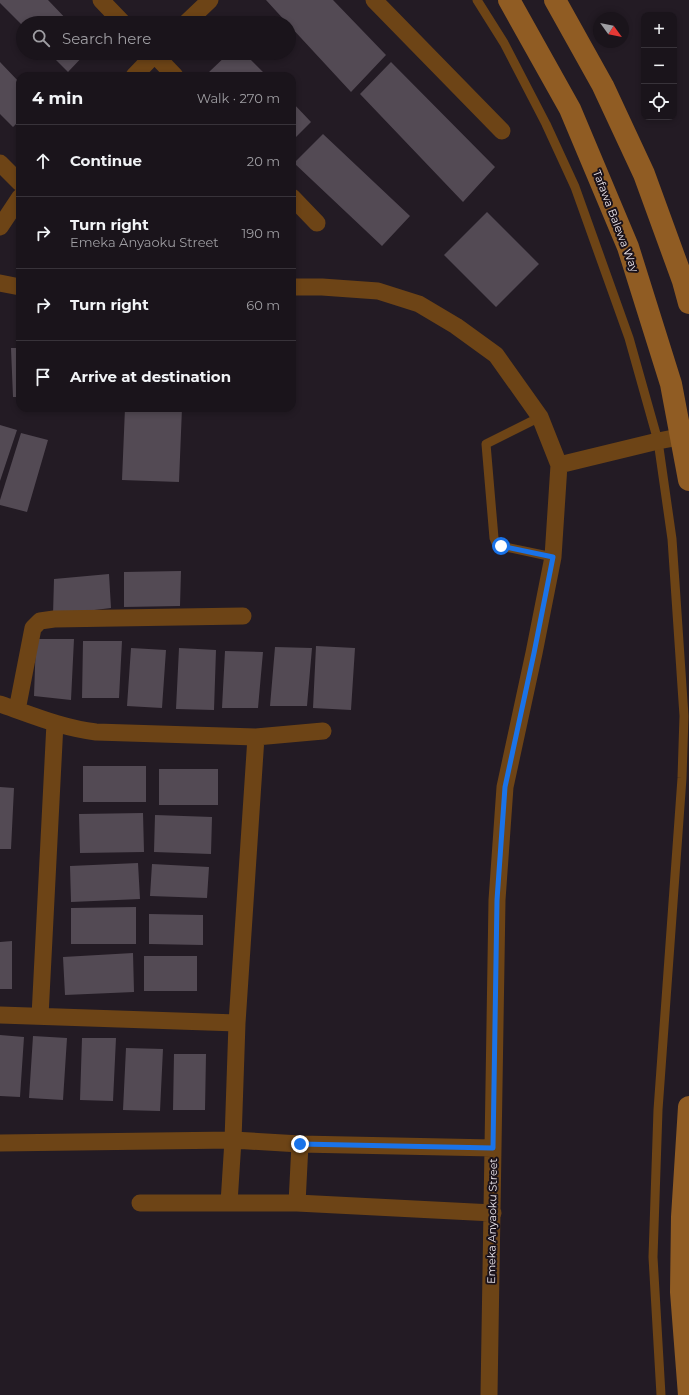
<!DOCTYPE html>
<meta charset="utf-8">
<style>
:root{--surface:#1a141b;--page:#272128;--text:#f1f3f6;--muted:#9f9ea3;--line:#38333a}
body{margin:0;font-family:Montserrat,sans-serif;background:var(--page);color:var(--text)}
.controls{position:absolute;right:12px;top:12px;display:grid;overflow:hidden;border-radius:8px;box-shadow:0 2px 6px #0003}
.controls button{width:36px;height:36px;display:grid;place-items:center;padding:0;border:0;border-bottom:1px solid var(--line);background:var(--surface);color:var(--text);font:20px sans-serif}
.compass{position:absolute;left:593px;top:12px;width:36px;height:36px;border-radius:50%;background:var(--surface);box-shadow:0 2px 6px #0003;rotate:123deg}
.stop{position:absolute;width:12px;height:12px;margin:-9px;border:3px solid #1a73e8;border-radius:50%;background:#fff}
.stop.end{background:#1a73e8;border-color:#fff;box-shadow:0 1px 4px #0008}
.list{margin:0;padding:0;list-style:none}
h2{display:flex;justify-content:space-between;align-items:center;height:52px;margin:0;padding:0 16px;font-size:17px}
h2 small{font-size:13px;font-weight:400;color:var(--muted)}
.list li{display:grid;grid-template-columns:26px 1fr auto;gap:12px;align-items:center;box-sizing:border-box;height:72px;padding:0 16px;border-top:1px solid var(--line)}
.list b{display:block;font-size:15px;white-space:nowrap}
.list p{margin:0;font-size:13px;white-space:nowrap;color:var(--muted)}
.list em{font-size:13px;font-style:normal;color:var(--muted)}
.icon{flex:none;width:22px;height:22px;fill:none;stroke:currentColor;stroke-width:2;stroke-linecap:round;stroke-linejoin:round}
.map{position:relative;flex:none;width:689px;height:1395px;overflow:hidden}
.search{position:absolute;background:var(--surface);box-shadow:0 2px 6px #0003;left:16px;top:16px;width:280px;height:44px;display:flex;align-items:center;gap:10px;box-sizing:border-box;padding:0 14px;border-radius:22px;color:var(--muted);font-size:15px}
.panel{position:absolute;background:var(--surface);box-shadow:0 2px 6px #0003;left:16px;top:72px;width:280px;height:340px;border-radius:12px}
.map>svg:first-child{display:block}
.building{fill:#534a54}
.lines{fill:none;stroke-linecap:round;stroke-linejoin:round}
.lane{stroke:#6d4416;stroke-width:9}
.street{stroke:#6d4416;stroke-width:17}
.secondary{stroke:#905c23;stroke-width:22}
.route{stroke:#1a73e8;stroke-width:5}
.labels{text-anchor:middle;stroke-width:4;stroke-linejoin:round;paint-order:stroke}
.street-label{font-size:11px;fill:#eee8ee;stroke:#1a121a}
</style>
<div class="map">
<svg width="689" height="1395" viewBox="0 0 689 1395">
<rect width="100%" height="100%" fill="#231b24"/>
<path class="building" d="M0,0H48L70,23H23V26L0,3Z
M266,0H333L386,55L351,92L289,25V23H287Z
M49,53H86L68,72Z
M229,53H244L267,76H212L209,72Z
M0,62L20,83V120L13,127L0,114Z
M391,62L495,167L463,202L360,94Z
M292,102L311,122L292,141Z
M323,134L410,216L382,246L294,163Z
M487,212L539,264L496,307L444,255Z
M11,348H20V397H13Z
M125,408H182L179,482L122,480Z
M0,425L17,430L0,481Z
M21,433L48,440L27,512L0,505V500Z
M181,571L180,606L124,607V572Z
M109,574L111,608L53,615L54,579Z
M36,639H74L71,700L34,696Z
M83,641H122L119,698H82Z
M316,646L355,648L351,710L313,708Z
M275,647L312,648L307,706H270Z
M131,648L166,650L162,708L127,706Z
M179,648L216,650L214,710L176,709Z
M225,651L263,652L258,708H222Z
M83,766H146V802H83Z
M159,769H218V805H159Z
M0,787L14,788L11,849H0Z
M143,813L144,852L80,853L79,814Z
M155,815L212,817L211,854L154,852Z
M138,863L140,899L71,902L70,866Z
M152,864L209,867L207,898L150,896Z
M136,907V944H71V908Z
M149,914L203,915V945L149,944Z
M12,941V989H0V942Z
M133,953L134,992L65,995L63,957Z
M144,956H197V991H144Z
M0,1035L24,1037L20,1097L0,1096Z
M33,1036L67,1038L63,1100L29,1098Z
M82,1038H116L113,1101L80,1100Z
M126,1048L163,1049L160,1111L123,1110Z
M174,1054H206L205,1110H173Z"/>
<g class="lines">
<path class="lane" d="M477,0L504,43L546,124L575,187L629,338L658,441L672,539L684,716L682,778L658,1110L653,1257L661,1395
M540,417L486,444L494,538L496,543L501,546L553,557"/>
<path class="street" d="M101,0L123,23
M374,0L502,131
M186,23L210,0
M153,53L175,76
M134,76L156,53
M0,163L20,183
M292,197L317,223
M0,227L20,197
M0,283L20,287
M292,287H322L378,291L419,304L456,326L496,355L540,417L559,465L553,557L534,653L505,787L497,900L489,1395
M559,465L658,441L689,435
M0,704C32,715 62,728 96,732L256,737L323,731
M17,710L33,628L40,621L54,619L243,616
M0,1015L237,1023
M40,1016L55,723
M0,1143L233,1140L300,1144L493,1148
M140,1203H297L493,1213
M229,1203L233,1140L237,1023L256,737
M297,1203L300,1144"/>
<path class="secondary" d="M509,0L570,109L628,247L671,384L689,480
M555,0L603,86L644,174L683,281L689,303
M689,1395L681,1292L682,1217L689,1107"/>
</g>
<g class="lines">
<path class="route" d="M300,1144L493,1148L497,900L505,787L534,653L553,557L501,546"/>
</g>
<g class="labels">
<g class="street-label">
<text transform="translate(616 221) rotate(69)" y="4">Tafawa Balewa Way</text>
<text transform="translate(492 1221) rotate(-89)" y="4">Emeka Anyaoku Street</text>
</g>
</g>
</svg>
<div class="controls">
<button>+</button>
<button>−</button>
<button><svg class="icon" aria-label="locate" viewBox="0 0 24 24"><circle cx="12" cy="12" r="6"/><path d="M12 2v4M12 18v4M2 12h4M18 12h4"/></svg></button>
</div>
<svg class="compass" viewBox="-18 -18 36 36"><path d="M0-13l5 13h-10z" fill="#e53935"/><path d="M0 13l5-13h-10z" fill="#9f9ea3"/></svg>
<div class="stop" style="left:501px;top:546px"></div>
<div class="stop end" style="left:300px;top:1144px"></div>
<div class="search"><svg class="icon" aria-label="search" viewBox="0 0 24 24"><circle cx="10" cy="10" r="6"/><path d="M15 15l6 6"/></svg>Search here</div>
<section class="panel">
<h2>4 min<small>Walk · 270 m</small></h2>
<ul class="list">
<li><svg class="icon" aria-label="ahead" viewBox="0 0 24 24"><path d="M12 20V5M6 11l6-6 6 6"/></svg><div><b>Continue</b></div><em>20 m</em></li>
<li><svg class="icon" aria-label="right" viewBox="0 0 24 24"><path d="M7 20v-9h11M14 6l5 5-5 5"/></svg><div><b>Turn right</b><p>Emeka Anyaoku Street</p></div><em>190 m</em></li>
<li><svg class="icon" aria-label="right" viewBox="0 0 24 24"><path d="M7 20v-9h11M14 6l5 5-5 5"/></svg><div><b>Turn right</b></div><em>60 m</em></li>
<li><svg class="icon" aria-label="arrive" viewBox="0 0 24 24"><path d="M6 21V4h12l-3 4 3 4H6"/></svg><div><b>Arrive at destination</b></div></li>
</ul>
</section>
</div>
